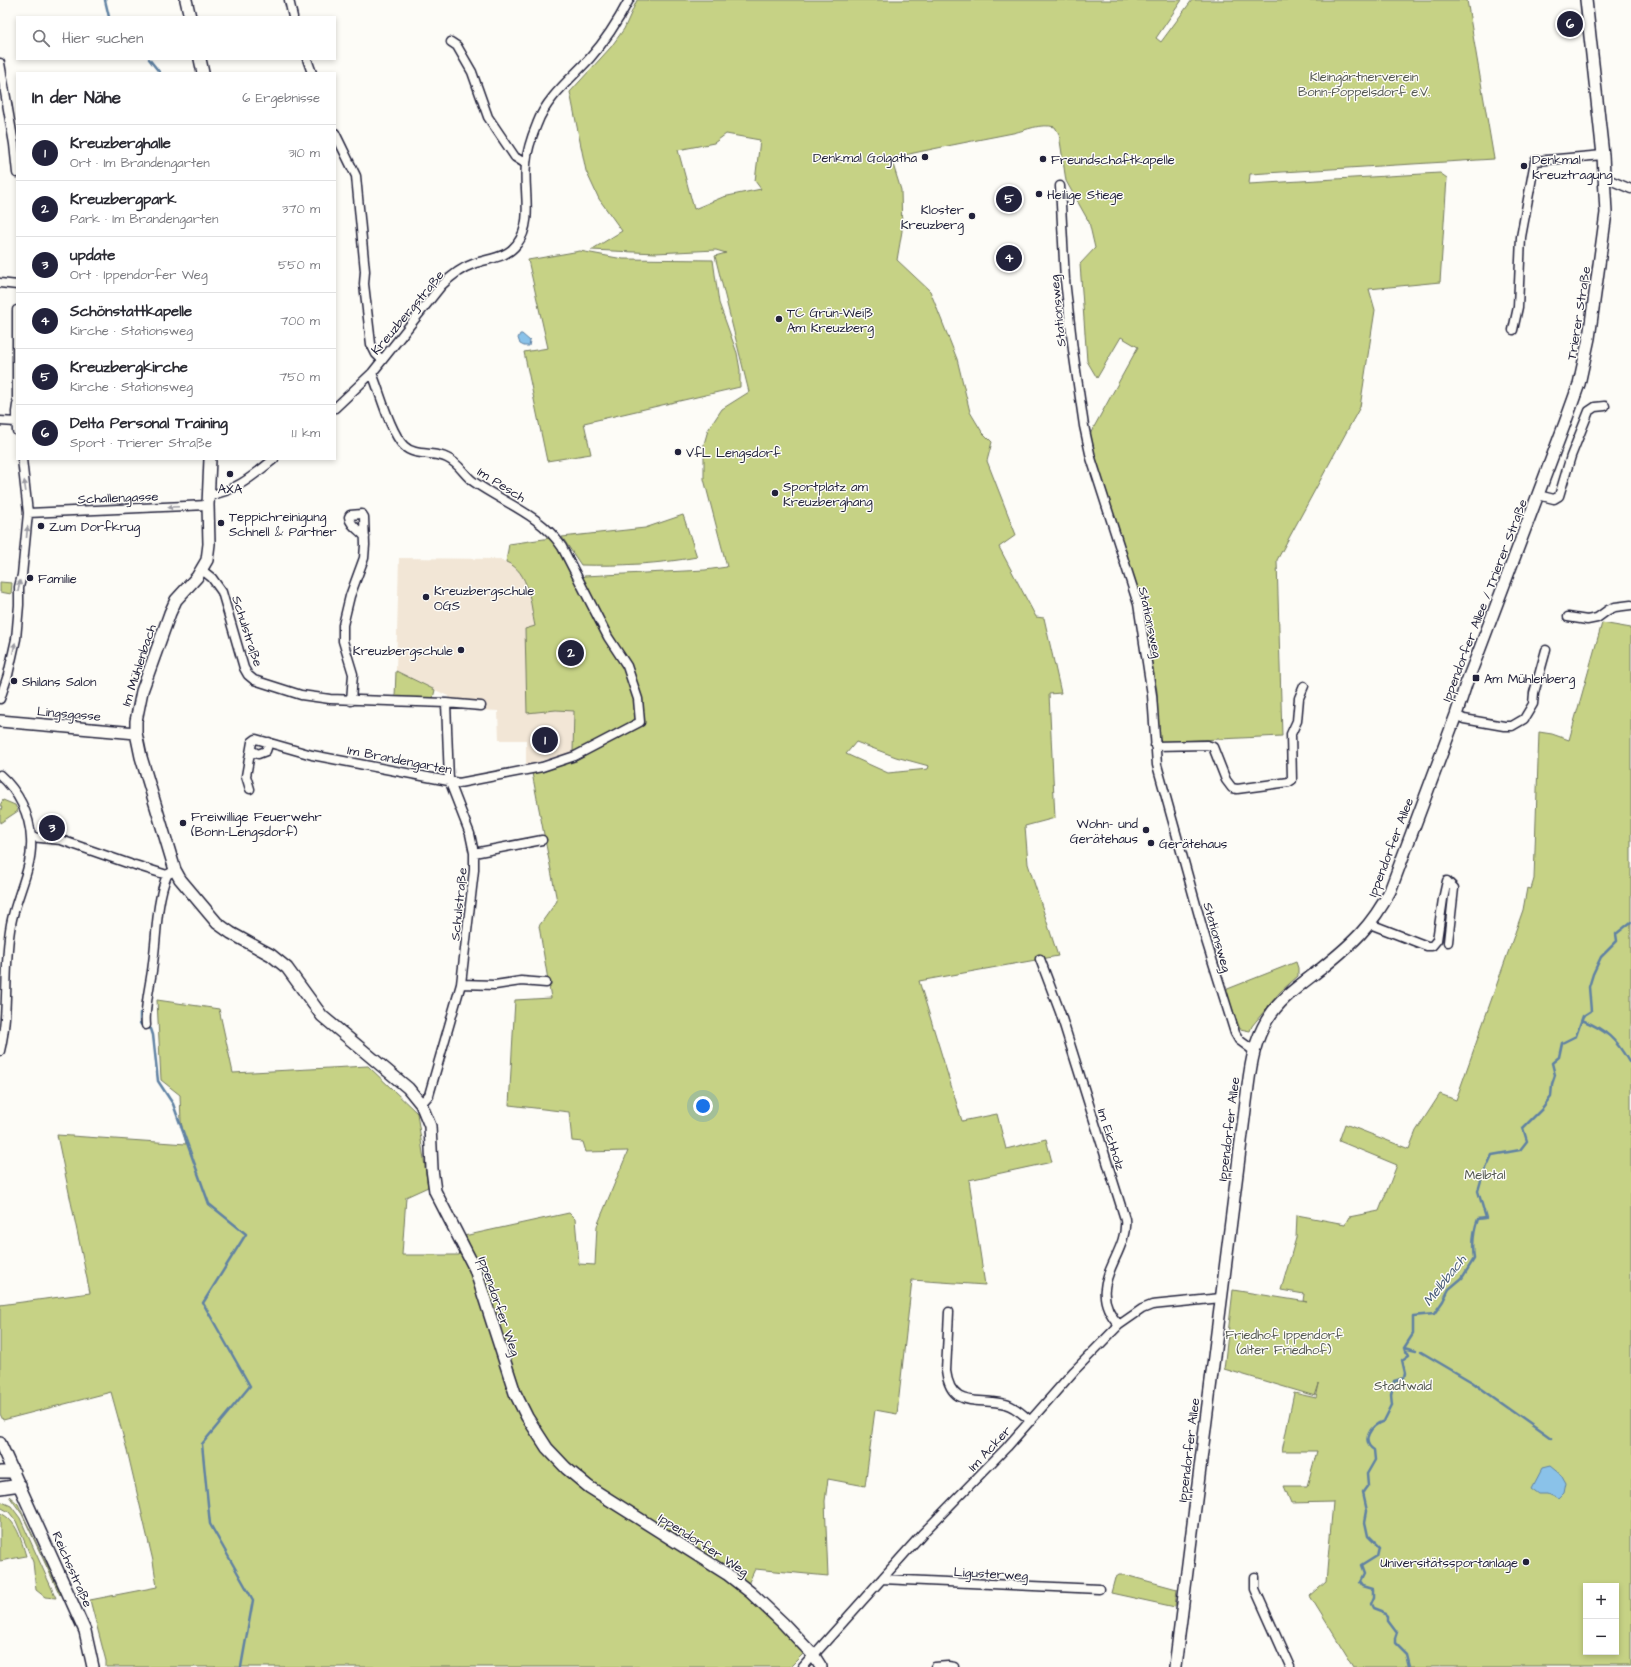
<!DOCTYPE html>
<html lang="de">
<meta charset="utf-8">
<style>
:root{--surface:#fff;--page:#f2f2f3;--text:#2b2b33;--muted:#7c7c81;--line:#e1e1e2;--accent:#22223b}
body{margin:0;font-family:"Architects Daughter",sans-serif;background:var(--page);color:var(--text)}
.controls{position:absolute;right:12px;bottom:12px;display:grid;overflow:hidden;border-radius:0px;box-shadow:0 2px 6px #0003}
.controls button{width:36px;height:36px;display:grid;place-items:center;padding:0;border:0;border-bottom:1px solid var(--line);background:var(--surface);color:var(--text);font:20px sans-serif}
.you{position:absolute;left:703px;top:1106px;width:14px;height:14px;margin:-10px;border:3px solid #fff;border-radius:50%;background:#1a73e8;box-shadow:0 0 0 6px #1a73e833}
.badge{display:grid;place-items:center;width:26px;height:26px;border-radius:50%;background:var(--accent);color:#fff;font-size:13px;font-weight:700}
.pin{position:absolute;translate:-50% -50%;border:2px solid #fff;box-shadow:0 1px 4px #0006}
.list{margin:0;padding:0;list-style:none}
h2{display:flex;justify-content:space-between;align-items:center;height:52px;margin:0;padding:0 16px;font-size:17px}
h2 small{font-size:13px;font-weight:400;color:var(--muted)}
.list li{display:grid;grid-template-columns:26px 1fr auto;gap:12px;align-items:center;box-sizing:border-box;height:56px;padding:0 16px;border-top:1px solid var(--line)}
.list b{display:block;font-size:15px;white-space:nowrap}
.list p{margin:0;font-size:13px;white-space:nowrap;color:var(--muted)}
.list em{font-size:13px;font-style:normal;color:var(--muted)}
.icon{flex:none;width:22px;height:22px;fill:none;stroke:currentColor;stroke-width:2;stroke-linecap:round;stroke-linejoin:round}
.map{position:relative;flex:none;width:1631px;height:1667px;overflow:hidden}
.search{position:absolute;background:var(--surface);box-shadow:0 2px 6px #0003;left:16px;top:16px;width:320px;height:44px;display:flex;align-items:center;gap:10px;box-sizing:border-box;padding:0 14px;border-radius:0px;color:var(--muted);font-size:15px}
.panel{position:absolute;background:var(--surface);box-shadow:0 2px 6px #0003;left:16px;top:72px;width:320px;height:388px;border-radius:0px}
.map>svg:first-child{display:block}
.built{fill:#f2e6d6}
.green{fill:#c6d285;stroke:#747a60;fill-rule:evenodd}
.water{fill:#8ac2e9;stroke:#6082a3}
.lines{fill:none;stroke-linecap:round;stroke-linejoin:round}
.stream{stroke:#6082a3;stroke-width:2.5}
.street-casing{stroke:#22223b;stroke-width:11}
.secondary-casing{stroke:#22223b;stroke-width:14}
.street{stroke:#fdfcf7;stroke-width:8}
.secondary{stroke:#fdfcf7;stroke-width:11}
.oneway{fill:#9a9aa2}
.poi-dot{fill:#22223b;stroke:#fdfcf7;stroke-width:1.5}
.labels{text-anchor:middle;stroke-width:3;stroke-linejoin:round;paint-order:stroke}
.park-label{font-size:13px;fill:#535751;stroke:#fdfcf7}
.poi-label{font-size:13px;fill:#22223b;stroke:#fdfcf7;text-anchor:start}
.street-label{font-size:13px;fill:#22223b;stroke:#fdfcf7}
.water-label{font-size:14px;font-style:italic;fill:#465a78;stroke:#fdfcf7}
</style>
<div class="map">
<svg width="1631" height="1667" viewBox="0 0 1631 1667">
<rect width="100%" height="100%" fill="#fdfcf7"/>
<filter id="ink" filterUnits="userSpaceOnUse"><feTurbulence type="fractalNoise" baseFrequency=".025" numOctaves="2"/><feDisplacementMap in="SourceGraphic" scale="8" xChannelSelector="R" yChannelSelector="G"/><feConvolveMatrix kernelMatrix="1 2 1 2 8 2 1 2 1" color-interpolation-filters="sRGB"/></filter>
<g filter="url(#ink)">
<path class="built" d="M399,558L498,559L514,565L525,578L556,710L574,711L573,752L526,765V740H499L498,711L481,710L449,699L448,696L396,671Z"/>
<path class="green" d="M637,0H1182L1156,38L1161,42L1192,0H1467L1494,159L1250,174L1249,184L1440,173L1447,178L1440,282L1369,289L1375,310L1360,407L1277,560L1282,736L1158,742L1157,691L1141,604L1089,436L1138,347L1121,337L1097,378L1087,361L1080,264L1095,248L1089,222L1066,181L1059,134L1055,127C1040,123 1027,130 1013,133C972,141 931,149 891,158L901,190L902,231L897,260L930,291L957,359L970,412L982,432L992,442L987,461L1016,535L999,547L1036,617L1044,618L1061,693L1049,694L1055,818L1025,826L1028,864L1058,956L919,981L962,1121L997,1114L1006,1149L1046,1139L1052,1162L969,1180L985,1285L912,1280L897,1414L875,1410L865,1486L828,1479L825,1501L828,1576L755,1569L748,1584L811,1646L790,1667H106V1661L90,1600L157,1587L153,1561L127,1450L111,1392L3,1420L0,1414V1305L90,1293L57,1135L186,1144L181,1122L180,1095L161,1080L157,1000L219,1009L233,1073L368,1066L417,1113L428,1187L406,1197L402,1255H459L464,1236L569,1213L575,1219L579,1264L595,1265L597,1226L628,1151L586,1152L583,1142L572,1141L569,1112L509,1105L515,1000L551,998L539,926L557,901L532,773L578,759L583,755L643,725L640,698L582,580L584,576L705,570L727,567L704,479V444L708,430L722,409L749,392L715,256L726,253L716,250L656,253L591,250L622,231L599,199L586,171L570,92L611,47L624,29ZM726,134L760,140L755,181L761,189L723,197L694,209L678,150L714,143ZM856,742L896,757L929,766L928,769L888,773L846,754Z
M580,251L623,259L713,260L719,303L737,353L740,370V387L584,423L591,454L547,461L524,352L548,348L528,260Z
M683,515L697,557C659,564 620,566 581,565L562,537L645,528Z
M551,538L557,545L625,667L635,700L638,720L573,752L574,711L556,710L527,713L525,629L535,626C530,604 530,571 506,562L509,544Z
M0,582L12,583L11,594L0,592Z
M1602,623L1631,628V1667H1354L1310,1596L1326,1582L1333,1502L1291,1503L1284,1486H1307L1317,1451H1282L1294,1393L1316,1398L1319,1384L1315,1396L1224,1369L1233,1290L1307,1302L1303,1301L1304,1294L1281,1290L1296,1238L1297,1215L1345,1224L1349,1217L1379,1211L1397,1165L1339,1141L1345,1124L1409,1149L1416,1131L1440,1094L1456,1100L1523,910L1527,888L1531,889L1534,879L1539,732L1552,734L1569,740ZM1586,1586H1616V1652H1586Z
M396,671L435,690L433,698L395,697Z
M3,800L15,805L18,811L0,823V811L2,808L0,805Z
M1296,962L1298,968V976L1280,992L1252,1026L1250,1031L1240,1029L1225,990Z
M9,1496L18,1504L23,1515L61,1594L60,1595L22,1514Z
M0,1501L11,1506L20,1518L56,1598L45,1597L36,1590L33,1562L16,1521L9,1512L0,1507Z
M0,1513C17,1520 21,1540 26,1556L0,1561Z
M1119,1575H1125L1177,1589L1175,1607L1111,1593L1115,1578Z"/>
<path class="water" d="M520,334H522L530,341L529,346H524L520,344L518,338Z
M1550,1466L1561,1475L1566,1484L1564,1494L1558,1500L1547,1495H1539L1531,1489L1542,1468Z"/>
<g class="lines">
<path class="stream" d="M105,0L109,17
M149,59L160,73
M140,1013V1023L143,1027
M1582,1020C1606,1030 1616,1039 1629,1062
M148,1028L151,1029L153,1035L158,1081L173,1104L209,1204L246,1234L203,1303L250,1386L202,1444L210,1524L253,1600L241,1667
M1404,1348L1416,1351
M1421,1352L1472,1382L1551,1438
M1410,1667L1407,1655L1395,1643V1638L1397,1632L1388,1620V1616L1385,1613L1372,1608L1370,1604L1373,1597V1589L1363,1586L1360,1582L1364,1574L1361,1566L1377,1556L1379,1547L1368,1536L1365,1522L1367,1511L1363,1493L1368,1486L1367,1474L1375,1460L1374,1450C1360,1441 1371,1425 1384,1421L1392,1405L1391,1395L1394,1381L1404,1378L1405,1373L1402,1360L1409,1355L1408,1353L1405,1351L1404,1348L1413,1334V1316L1434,1314L1443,1301L1449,1289L1462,1278L1474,1259C1472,1244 1473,1232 1478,1219L1486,1218L1478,1191L1482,1177L1492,1155L1520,1150L1527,1141L1523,1128L1543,1108L1551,1097L1552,1084L1555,1075L1552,1063L1559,1057L1562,1043L1576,1036L1583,1016L1591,1011L1589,987L1593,974L1601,957L1617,941L1616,934L1631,922"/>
<defs>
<path id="street" d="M289,0L293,17
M451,42L457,46L472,72L488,117L515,157L526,164
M307,59L312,73
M0,63L14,144L17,173
M335,133L356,176L365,271L364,284L371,344L376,354L382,360
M1605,178L1631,189
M1060,186L1065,280L1073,350L1084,426L1091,458L1138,604L1152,695L1157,765L1205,937L1235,1033L1239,1040L1254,1051
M0,283L17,285
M17,310V399
M1513,330L1518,307L1521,237L1535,161L1603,155
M17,405L16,412L17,431
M335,408L372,373L441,286C450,277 461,268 473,264C488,258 506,259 517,244C534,222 523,190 526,164C527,151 532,136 537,124C547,97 572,78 590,58C606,40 618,21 629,0
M0,421L16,422
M209,495C235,492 254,475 274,459
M1538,495L1554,499L1559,496L1571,456L1589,411L1595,407L1605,406
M28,513L208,505
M202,570L212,578L222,592L244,668L248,675L254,680L301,695L330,699L446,703L449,780L470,834L474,853V870L461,984L429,1095L421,1104
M1568,617L1587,620L1597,618L1608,610L1615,607L1631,605
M0,699L8,675L16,639L19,605V587L22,575L28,513L22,459
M351,701L353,674L343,641V625L350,596L364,558L365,545L364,517L362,514L350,515L349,517C350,526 360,530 365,537
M446,703L481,706
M1456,715L1464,719L1504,726H1512L1524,719L1533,704L1534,693L1546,650
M1155,746L1207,745L1213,747L1226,780L1232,788L1237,789L1289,782L1292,780L1291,734L1297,721L1299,698L1304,686
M251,750L258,754L266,751L269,742
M0,775C18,791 30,814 31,839C33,868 16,896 11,924C3,966 10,1010 0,1051
M250,789L246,776L252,742L256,739L312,755L459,783L542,767L575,756L640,722L638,699L627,666L608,637L562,547C541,515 504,503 474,482C464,475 459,463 447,458C434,451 415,457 404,446C390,432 380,392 372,373
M31,837L61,840L130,864
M474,853L542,840
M135,865L167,875
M1370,924L1427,946H1432L1437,940L1443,899L1447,881L1454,888L1448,942
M1040,959L1060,1012L1125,1219C1129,1257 1082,1284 1119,1325
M461,984L495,985L521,981L546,983
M146,1025C144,1004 151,984 153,963C157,934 156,903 167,875L175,870
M949,1312L946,1371C951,1410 978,1397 1005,1404C1015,1406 1023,1415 1031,1421
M1255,1577V1589L1290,1667
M882,1579L1099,1589
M803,1667L923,1533L1007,1447L1074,1371L1119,1325L1142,1309L1152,1305L1221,1298
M935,1667L948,1666L954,1667"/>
<path id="secondary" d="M186,0L190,17
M200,59L203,73
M210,459L208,505L209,544L207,560L197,577L176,600L170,613L142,691L136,721V733L141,757L175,870L180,879L217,923L231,933L271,955L287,968L322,1016L408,1088L421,1104L430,1126L432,1169L435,1191L475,1269L515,1393L527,1417L547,1448L566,1468L589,1487L727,1574L750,1592L783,1623L814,1656L821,1667
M0,721L136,733
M0,1443L85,1631L93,1667
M0,1472H14
M0,1488L20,1485
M1175,1667L1248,1086C1251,1062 1255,1040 1267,1020C1280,998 1303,983 1322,968C1352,944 1372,926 1390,891L1456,715L1466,684L1479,651L1565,423L1579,384L1589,338L1606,213L1603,155L1586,0"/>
</defs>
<use href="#street" class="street-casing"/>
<use href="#secondary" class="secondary-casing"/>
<use href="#street" class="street"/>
<use href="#secondary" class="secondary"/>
</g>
<defs><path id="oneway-solid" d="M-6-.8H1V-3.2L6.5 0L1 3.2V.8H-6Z"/></defs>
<g class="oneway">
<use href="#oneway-solid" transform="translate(25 486) rotate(-98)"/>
<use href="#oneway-solid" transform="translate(173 507) rotate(178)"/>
<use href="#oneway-solid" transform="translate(27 532) rotate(-85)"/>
<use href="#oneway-solid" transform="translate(19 586) rotate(-80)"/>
<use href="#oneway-solid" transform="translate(14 648) rotate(-78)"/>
</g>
</g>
<g class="poi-dot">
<circle cx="925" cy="157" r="4"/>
<circle cx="1043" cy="159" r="4"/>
<circle cx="1524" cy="166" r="4"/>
<circle cx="1039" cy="194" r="4"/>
<circle cx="972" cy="216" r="4"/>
<circle cx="779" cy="319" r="4"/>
<circle cx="678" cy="452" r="4"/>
<circle cx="230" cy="474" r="4"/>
<circle cx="775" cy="493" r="4"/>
<circle cx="221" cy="523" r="4"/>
<circle cx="41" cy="526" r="4"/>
<circle cx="30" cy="578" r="4"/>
<circle cx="426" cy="597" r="4"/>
<circle cx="461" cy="650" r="4"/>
<rect x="1472" y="674" width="8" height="8" rx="2"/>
<circle cx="14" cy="681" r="4"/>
<circle cx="183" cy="823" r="4"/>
<circle cx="1146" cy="830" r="4"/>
<circle cx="1151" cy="843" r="4"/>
<circle cx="1526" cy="1562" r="4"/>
</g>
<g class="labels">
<g class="park-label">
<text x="1364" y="81">Kleingärtnerverein<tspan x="1364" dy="15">Bonn-Poppelsdorf e.V.</tspan></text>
<text x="1485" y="1179">Melbtal</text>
<text x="1284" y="1339">Friedhof Ippendorf<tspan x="1284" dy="15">(alter Friedhof)</tspan></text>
<text x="1403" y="1390">Stadtwald</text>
</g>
<g class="poi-label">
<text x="917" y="162" text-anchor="end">Denkmal Golgatha</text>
<text x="1051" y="164">Freundschaftkapelle</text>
<text x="1532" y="164">Denkmal<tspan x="1532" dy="15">Kreuztragung</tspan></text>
<text x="1047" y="199">Heilige Stiege</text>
<text x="964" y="214" text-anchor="end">Kloster<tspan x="964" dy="15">Kreuzberg</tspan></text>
<text x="787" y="317">TC Grün-Weiß<tspan x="787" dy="15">Am Kreuzberg</tspan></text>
<text x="686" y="457">VfL Lengsdorf</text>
<text x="783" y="491">Sportplatz am<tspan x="783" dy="15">Kreuzberghang</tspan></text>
<text x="230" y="493" text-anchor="middle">AXA</text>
<text x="229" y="521">Teppichreinigung<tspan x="229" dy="15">Schnell &amp; Partner</tspan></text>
<text x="49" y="531">Zum Dorfkrug</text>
<text x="38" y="583">Familie</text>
<text x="434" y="595">Kreuzbergschule<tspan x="434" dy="15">OGS</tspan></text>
<text x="453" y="655" text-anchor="end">Kreuzbergschule</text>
<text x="1484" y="683">Am Mühlenberg</text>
<text x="22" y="686">Shilans Salon</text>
<text x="191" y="821">Freiwillige Feuerwehr<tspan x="191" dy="15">(Bonn-Lengsdorf)</tspan></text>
<text x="1138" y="828" text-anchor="end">Wohn- und<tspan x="1138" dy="15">Gerätehaus</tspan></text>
<text x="1159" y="848">Gerätehaus</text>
<text x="1518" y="1567" text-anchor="end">Universitätssportanlage</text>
</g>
<g class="street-label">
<text transform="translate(1057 311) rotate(-96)" y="5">Stationsweg</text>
<text transform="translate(407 312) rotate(-50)" y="5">Kreuzbergstraße</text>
<text transform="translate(1578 313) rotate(-81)" y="5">Trierer Straße</text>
<text transform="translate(502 484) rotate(32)" y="5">Im Pesch</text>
<text transform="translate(118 497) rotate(-2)" y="5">Schallengasse</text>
<text transform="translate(1484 600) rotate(-69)" y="5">Ippendorfer Allee / Trierer Straße</text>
<text transform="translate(1151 622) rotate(78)" y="5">Stationsweg</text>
<text transform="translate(248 631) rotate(72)" y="5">Schulstraße</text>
<text transform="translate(138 665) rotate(-72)" y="5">Im Mühlenbach</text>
<text transform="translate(69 713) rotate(5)" y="5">Lingsgasse</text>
<text transform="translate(400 759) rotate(11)" y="5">Im Brandengarten</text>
<text transform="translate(1390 847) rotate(-69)" y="5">Ippendorfer Allee</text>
<text transform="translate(458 904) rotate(-84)" y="5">Schulstraße</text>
<text transform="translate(1218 937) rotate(74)" y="5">Stationsweg</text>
<text transform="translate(1228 1129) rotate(-83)" y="5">Ippendorfer Allee</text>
<text transform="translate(1112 1139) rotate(72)" y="5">Im Eichholz</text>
<text transform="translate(500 1306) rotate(71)" y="5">Ippendorfer Weg</text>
<text transform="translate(989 1448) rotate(-47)" y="5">Im Acker</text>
<text transform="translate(1188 1450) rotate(-83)" y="5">Ippendorfer Allee</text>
<text transform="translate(704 1544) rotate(33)" y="5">Ippendorfer Weg</text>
<text transform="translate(73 1569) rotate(66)" y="5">Reichsstraße</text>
<text transform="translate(991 1573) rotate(3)" y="5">Ligusterweg</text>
</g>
<g class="water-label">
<text transform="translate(1444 1280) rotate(-52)" y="5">Melbbach</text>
</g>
</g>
</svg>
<div class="controls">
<button>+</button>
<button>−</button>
</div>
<div class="you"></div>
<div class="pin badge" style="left:545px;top:740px">1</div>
<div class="pin badge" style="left:571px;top:653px">2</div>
<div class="pin badge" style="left:52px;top:828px">3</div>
<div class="pin badge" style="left:1009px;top:258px">4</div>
<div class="pin badge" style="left:1009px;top:199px">5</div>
<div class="pin badge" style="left:1570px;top:24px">6</div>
<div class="search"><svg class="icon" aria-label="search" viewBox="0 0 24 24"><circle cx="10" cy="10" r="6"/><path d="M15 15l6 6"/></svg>Hier suchen</div>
<section class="panel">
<h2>In der Nähe<small>6 Ergebnisse</small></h2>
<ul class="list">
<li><span class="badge">1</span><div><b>Kreuzberghalle</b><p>Ort · Im Brandengarten</p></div><em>310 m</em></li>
<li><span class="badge">2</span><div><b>Kreuzbergpark</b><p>Park · Im Brandengarten</p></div><em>370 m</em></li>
<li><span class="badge">3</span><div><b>update</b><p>Ort · Ippendorfer Weg</p></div><em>550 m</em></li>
<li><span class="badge">4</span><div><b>Schönstattkapelle</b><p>Kirche · Stationsweg</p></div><em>700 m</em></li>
<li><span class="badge">5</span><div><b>Kreuzbergkirche</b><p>Kirche · Stationsweg</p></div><em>750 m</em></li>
<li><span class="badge">6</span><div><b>Delta Personal Training</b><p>Sport · Trierer Straße</p></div><em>1.1 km</em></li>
</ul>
</section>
</div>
